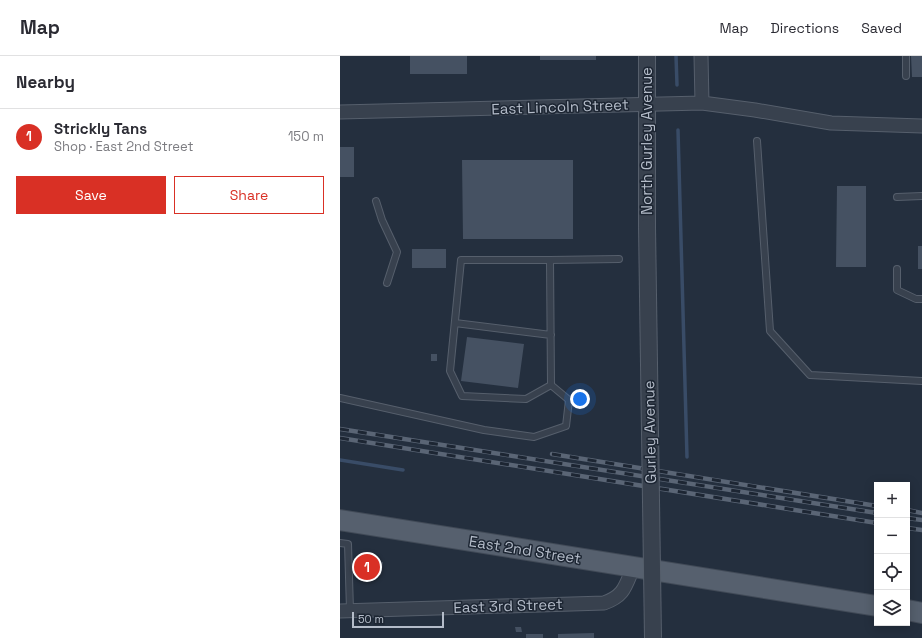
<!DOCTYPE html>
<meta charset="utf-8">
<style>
:root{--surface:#fff;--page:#f7f7f7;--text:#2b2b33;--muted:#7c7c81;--line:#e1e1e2;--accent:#d93025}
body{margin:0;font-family:"Space Grotesk",sans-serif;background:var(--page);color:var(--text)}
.controls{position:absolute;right:12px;bottom:12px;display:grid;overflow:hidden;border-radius:0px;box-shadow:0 2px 10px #0003}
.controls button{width:36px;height:36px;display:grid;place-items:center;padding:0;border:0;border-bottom:1px solid var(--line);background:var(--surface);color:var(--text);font:20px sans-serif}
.scale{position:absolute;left:12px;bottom:10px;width:92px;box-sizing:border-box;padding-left:4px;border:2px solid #b4bcc9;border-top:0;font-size:11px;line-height:14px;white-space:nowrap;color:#b4bcc9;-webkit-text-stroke:3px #1d2633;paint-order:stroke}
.you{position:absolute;left:240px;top:343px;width:14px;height:14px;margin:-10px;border:3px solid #fff;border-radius:50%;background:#1a73e8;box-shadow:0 0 0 6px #1a73e833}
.badge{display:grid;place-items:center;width:26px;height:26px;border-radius:50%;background:var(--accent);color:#fff;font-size:13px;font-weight:700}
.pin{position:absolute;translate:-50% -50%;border:2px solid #fff;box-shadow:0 1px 4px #0006}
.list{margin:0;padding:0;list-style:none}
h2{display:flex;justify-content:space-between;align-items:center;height:52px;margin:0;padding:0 16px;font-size:17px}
h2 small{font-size:13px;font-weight:400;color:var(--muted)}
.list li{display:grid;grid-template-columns:26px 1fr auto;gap:12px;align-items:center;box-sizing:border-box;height:56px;padding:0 16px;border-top:1px solid var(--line)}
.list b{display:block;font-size:15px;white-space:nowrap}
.list p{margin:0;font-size:13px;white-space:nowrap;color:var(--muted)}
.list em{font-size:13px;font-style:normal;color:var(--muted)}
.actions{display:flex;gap:8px;padding:12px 16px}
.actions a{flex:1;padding:9px 0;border:1px solid var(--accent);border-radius:0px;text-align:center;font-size:14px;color:var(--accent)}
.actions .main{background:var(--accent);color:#fff}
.icon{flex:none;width:22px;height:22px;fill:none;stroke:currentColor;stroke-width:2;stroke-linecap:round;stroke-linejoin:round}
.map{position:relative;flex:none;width:582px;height:582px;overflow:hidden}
header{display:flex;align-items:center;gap:24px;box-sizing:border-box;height:56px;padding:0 20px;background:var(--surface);border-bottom:1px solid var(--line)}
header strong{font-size:19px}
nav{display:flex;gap:22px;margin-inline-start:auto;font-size:14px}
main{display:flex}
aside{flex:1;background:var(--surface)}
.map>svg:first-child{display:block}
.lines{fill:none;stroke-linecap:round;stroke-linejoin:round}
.stream{stroke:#394c67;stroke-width:3.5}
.building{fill:#455162}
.service-casing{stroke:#565f6c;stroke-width:8}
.minor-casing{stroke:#565f6c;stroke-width:15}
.tertiary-casing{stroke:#565f6c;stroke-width:18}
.primary-casing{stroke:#414a57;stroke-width:22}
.service{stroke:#38414e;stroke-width:6}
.minor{stroke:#38414e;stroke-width:13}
.tertiary{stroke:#38414e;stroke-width:16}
.primary{stroke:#56606e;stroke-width:20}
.rail-casing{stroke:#5a6575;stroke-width:4.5}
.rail{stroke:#1d2633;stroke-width:3;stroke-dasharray:9;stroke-linecap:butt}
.tertiary-bridge-casing{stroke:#565f6c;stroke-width:18;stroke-linecap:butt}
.tertiary-bridge{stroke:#38414e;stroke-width:16}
.labels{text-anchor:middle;stroke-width:3;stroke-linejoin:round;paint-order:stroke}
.street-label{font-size:15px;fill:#b4bcc9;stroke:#1d2633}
</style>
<header>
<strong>Map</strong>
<nav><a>Map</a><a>Directions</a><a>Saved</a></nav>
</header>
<main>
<aside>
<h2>Nearby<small></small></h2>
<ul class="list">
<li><span class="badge">1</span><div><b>Strickly Tans</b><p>Shop · East 2nd Street</p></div><em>150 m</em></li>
</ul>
<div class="actions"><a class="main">Save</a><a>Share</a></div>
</aside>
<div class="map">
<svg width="582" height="582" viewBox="0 0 582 582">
<rect width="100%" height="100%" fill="#242f3e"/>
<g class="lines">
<path class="stream" d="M336,0L337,29
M338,74L347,401
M0,404L63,414"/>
</g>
<path class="building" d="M70,0H127V18H70Z
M200,0H256V4H200Z
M571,0H582V21H572Z
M0,91H14V121H0Z
M122,104H233V183H123Z
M497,130H526V211H496Z
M578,190H582V213H578Z
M72,193H106V212H72Z
M127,281L184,288L178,332L121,325Z
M91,298H97V305H91Z
M14,502L43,506L41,519L12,515Z
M175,571H181L182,576H176Z
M254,577V582H218V578Z
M186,578H203V582H186Z"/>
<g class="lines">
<defs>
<path id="service" d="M566,0V20
M417,85L430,275L470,319L582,325
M557,141L582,140
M36,145L42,164L57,196L47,227
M210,204L279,203
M557,213V234L576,243H582
M115,267L211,279
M0,342L144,374L194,381L226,370L229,344L211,329L210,204H121L110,315L122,340L186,343L211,329
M0,487L8,488L10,554"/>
<path id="minor" d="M361,0L362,47
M0,56L362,47L415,54L491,67L582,70
M0,555L264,547C284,540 285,531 293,512"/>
<path id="tertiary" d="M307,0V171"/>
<path id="primary" d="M0,464L537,550
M567,554L582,557"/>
</defs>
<use href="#service" class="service-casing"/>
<use href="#minor" class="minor-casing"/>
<use href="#tertiary" class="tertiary-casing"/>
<use href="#primary" class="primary-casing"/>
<use href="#service" class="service"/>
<use href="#minor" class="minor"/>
<use href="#tertiary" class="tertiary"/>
<use href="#primary" class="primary"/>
<defs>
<path id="rail" d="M0,373L537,457
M0,382L537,467
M212,398L537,450
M567,454L582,457
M567,462L582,464
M567,472L582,474"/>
</defs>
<use href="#rail" class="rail-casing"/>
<use href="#rail" class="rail"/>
<defs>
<path id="tertiary-bridge" d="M307,171L313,582"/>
</defs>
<use href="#tertiary-bridge" class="tertiary-bridge-casing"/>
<use href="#tertiary-bridge" class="tertiary-bridge"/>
</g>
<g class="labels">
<g class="street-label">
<text transform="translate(220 51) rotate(-2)" y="5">East Lincoln Street</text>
<text transform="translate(307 85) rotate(-90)" y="5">North Gurley Avenue</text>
<text transform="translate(310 376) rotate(-91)" y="5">Gurley Avenue</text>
<text transform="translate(185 494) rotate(9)" y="5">East 2nd Street</text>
<text transform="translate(168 550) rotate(-2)" y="5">East 3rd Street</text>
</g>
</g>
</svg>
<div class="controls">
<button>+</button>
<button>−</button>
<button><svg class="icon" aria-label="locate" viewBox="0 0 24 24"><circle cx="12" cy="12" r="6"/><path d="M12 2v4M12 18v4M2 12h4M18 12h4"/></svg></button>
<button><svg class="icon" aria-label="layers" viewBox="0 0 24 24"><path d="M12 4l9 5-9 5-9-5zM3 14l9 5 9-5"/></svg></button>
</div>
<div class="scale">50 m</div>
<div class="you"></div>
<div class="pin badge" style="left:27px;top:511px">1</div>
</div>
</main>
